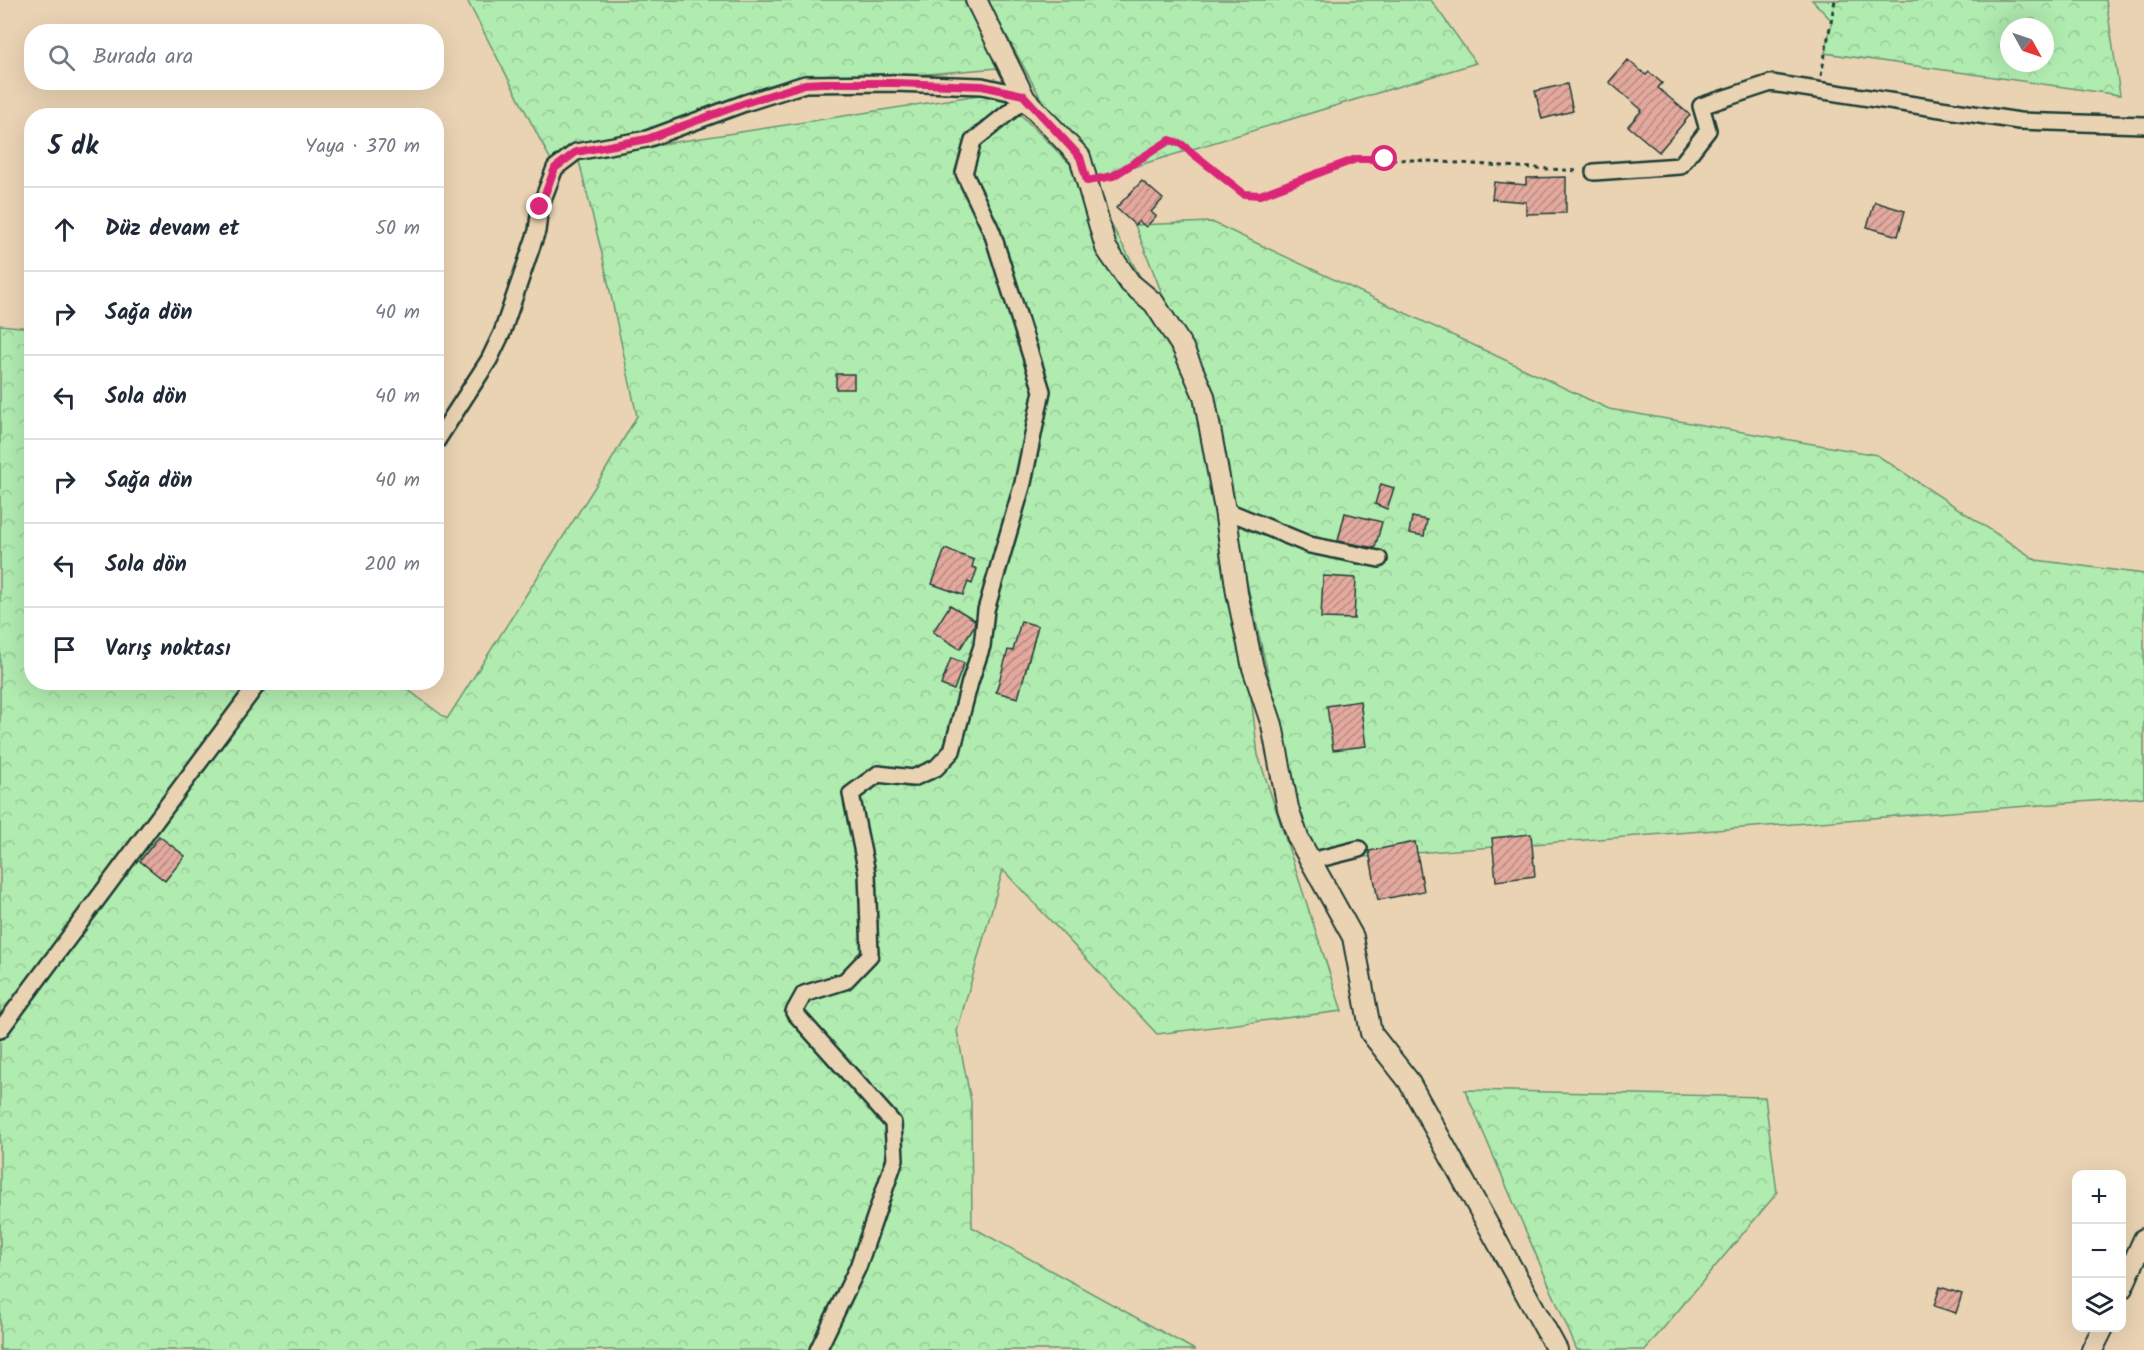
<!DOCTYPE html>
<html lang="tr">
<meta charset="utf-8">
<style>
:root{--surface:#fff;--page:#f2f2f3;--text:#1f2937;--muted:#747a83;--line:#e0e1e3}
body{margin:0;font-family:Kalam,sans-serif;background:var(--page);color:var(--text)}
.controls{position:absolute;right:18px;bottom:18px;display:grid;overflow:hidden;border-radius:12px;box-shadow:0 6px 24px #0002}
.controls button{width:54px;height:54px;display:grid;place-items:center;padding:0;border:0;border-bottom:2px solid var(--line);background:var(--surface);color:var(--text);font:30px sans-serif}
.compass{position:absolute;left:2000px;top:18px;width:54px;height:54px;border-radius:50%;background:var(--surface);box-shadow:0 6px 24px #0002;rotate:130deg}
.stop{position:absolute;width:18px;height:18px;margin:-14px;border:4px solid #db2777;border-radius:50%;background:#fff}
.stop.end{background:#db2777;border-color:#fff;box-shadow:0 2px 6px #0008}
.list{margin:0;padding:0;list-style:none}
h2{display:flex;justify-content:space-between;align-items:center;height:78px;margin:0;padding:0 24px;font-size:26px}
h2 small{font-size:20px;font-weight:400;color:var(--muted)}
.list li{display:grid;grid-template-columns:39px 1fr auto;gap:18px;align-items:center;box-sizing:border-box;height:84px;padding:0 24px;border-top:2px solid var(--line)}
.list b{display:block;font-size:22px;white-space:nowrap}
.list em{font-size:20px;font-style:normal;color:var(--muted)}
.icon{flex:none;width:33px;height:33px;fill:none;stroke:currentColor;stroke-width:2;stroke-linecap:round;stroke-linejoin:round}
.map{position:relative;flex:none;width:2144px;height:1350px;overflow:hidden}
.search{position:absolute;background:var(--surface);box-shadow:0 6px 24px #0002;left:24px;top:24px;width:420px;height:66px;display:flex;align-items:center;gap:15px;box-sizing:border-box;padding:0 21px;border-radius:24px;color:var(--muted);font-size:22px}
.panel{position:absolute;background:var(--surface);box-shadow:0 6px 24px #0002;left:24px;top:108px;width:420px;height:582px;border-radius:24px}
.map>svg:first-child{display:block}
.forest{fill:url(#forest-crowns);stroke:#689472;stroke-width:1.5;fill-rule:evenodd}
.building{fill:url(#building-hatch);stroke:#1f3d34;stroke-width:1.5}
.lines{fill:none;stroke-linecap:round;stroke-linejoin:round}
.minor-casing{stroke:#1f3d34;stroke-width:20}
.tertiary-casing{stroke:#1f3d34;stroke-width:24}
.path{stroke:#1f3d34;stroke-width:3;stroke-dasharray:4.5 4.5;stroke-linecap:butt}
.minor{stroke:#ead3b3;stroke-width:15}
.tertiary{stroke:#ead3b3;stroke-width:20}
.route{stroke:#db2777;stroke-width:8}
</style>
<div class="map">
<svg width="2144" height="1350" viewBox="0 0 2144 1350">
<defs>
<pattern id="forest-crowns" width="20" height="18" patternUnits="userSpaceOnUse" patternTransform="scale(1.5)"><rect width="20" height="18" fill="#b0ebb0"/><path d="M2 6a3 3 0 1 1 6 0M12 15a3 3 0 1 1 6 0" fill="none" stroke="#97ca98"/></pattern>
<pattern id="building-hatch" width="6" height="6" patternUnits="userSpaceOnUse" patternTransform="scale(1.5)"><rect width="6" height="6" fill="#e3a99e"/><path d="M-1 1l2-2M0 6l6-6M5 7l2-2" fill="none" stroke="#b78b82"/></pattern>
</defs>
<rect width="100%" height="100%" fill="#ead3b3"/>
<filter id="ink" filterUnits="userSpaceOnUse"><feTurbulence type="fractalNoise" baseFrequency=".0167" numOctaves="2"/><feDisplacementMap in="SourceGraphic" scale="12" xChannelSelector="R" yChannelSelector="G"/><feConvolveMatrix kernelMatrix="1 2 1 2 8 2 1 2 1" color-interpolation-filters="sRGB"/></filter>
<g filter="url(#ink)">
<path class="forest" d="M467,0H985L1009,67L822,83L605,153L998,92L1085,179L987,0H1431L1476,63L1087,181L1192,370L1135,225L1212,222L1609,409L1877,455L2036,560L2144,574V797L1311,861L1204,396L1237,580L1258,755L1342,1011L1157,1034L1003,870L957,1031L971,1101L972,1227L1195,1350H0V325L31,328L32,682L399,683L447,719L605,471L637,416L602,254L579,161L555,168Z
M1812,0H2106L2120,95L1825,53L1832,21ZM2009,27H2045V63H2009Z
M1465,1090L1765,1097L1777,1193L1645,1350H1577Z"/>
<path class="building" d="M1628,60L1646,75L1649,72L1662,83L1658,88L1690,115L1659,152L1628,126L1642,110L1609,82Z
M1567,84L1573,111L1542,119L1535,91Z
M1566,177V213L1526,214V202L1492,199L1494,182L1526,185V178Z
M1142,181L1163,199L1151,212L1156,216L1146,227L1139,221L1135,225L1116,208Z
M1875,202L1905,211L1898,236L1867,227Z
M836,374H854V389H836Z
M1381,484L1394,488L1387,509L1375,504Z
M1345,513L1382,522L1375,548L1338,541Z
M1412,517L1427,520L1424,536L1409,533Z
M945,549L974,560L972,567L977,569L972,584L968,582L963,595L932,584Z
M1323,576L1356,578L1354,619L1321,618Z
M950,605L975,620L974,626L960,649L933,632Z
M1021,621L1038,626L1018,698L996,692L1008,650L1013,651Z
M951,658L964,663L954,690L941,685Z
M1360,701L1366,746L1333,750L1327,706Z
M1531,834L1535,876L1496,881L1492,838Z
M159,836L185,856L165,881L140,861Z
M1415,842L1424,891L1378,900L1369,851Z
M1940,1287L1962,1294L1956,1313L1934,1306Z"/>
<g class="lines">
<defs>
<path id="minor" d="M1594,172L1680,166L1708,130L1701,106L1771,83L2019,121L2144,125
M436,442L489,360L502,333L537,231L540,207L555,168L576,152L647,139L745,103L805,84L893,83L982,86L1023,95
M1225,510L1310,545L1379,559
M1311,861L1359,849
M0,1030L259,682
M818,1350L858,1267L895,1159L893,1123L794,1012L804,994L845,981L870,955L867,873L851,794L878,774L913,778L936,768L952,751L970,682L982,646L986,610L1023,483L1042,391L992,232L964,173L973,141L1025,99"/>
<path id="tertiary" d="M976,0L1025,99L1080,157L1106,248L1130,283L1154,303L1183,348L1204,396L1225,510L1237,593L1253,668L1272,725L1288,808L1298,838L1353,937L1371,1033L1408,1080L1557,1350
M2122,1288L2144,1239
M2092,1350L2103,1328"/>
</defs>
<use href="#minor" class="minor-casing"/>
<use href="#tertiary" class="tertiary-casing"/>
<path class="path" d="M1821,76L1835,0
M1103,178L1113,176L1170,140L1181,144L1244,194L1260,195L1356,159L1413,160L1580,171"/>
<use href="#minor" class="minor"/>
<use href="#tertiary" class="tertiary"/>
</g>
</g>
<g class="lines" filter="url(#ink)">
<path class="route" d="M540,207L555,168L576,152L647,139L745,103L805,84L822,83H893L982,86L1023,95L1080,157L1087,181L1113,176L1170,140L1181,144L1244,194L1260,195L1356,159H1385"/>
</g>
</svg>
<div class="controls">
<button>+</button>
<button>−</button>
<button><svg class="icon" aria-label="layers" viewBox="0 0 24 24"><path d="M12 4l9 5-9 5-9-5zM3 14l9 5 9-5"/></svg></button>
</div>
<svg class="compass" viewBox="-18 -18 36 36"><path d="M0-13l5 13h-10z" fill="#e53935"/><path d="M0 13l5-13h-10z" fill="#747a83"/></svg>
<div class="stop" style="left:1385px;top:159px"></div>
<div class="stop end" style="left:540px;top:207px"></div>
<div class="search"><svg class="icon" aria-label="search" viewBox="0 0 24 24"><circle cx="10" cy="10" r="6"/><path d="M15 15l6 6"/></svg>Burada ara</div>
<section class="panel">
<h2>5 dk<small>Yaya · 370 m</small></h2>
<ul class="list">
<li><svg class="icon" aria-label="ahead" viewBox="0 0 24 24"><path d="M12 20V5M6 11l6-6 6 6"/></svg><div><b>Düz devam et</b></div><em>50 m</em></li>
<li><svg class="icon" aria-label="right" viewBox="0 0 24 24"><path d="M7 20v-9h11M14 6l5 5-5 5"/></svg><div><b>Sağa dön</b></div><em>40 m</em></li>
<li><svg class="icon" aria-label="left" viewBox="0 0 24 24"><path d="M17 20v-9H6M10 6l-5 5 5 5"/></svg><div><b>Sola dön</b></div><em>40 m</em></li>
<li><svg class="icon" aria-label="right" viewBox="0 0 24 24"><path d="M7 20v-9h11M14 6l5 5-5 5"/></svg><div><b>Sağa dön</b></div><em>40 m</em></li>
<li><svg class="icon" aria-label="left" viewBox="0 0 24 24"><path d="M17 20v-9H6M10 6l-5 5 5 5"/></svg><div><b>Sola dön</b></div><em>200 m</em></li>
<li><svg class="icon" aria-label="arrive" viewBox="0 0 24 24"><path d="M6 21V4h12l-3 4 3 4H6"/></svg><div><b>Varış noktası</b></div></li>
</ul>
</section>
</div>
